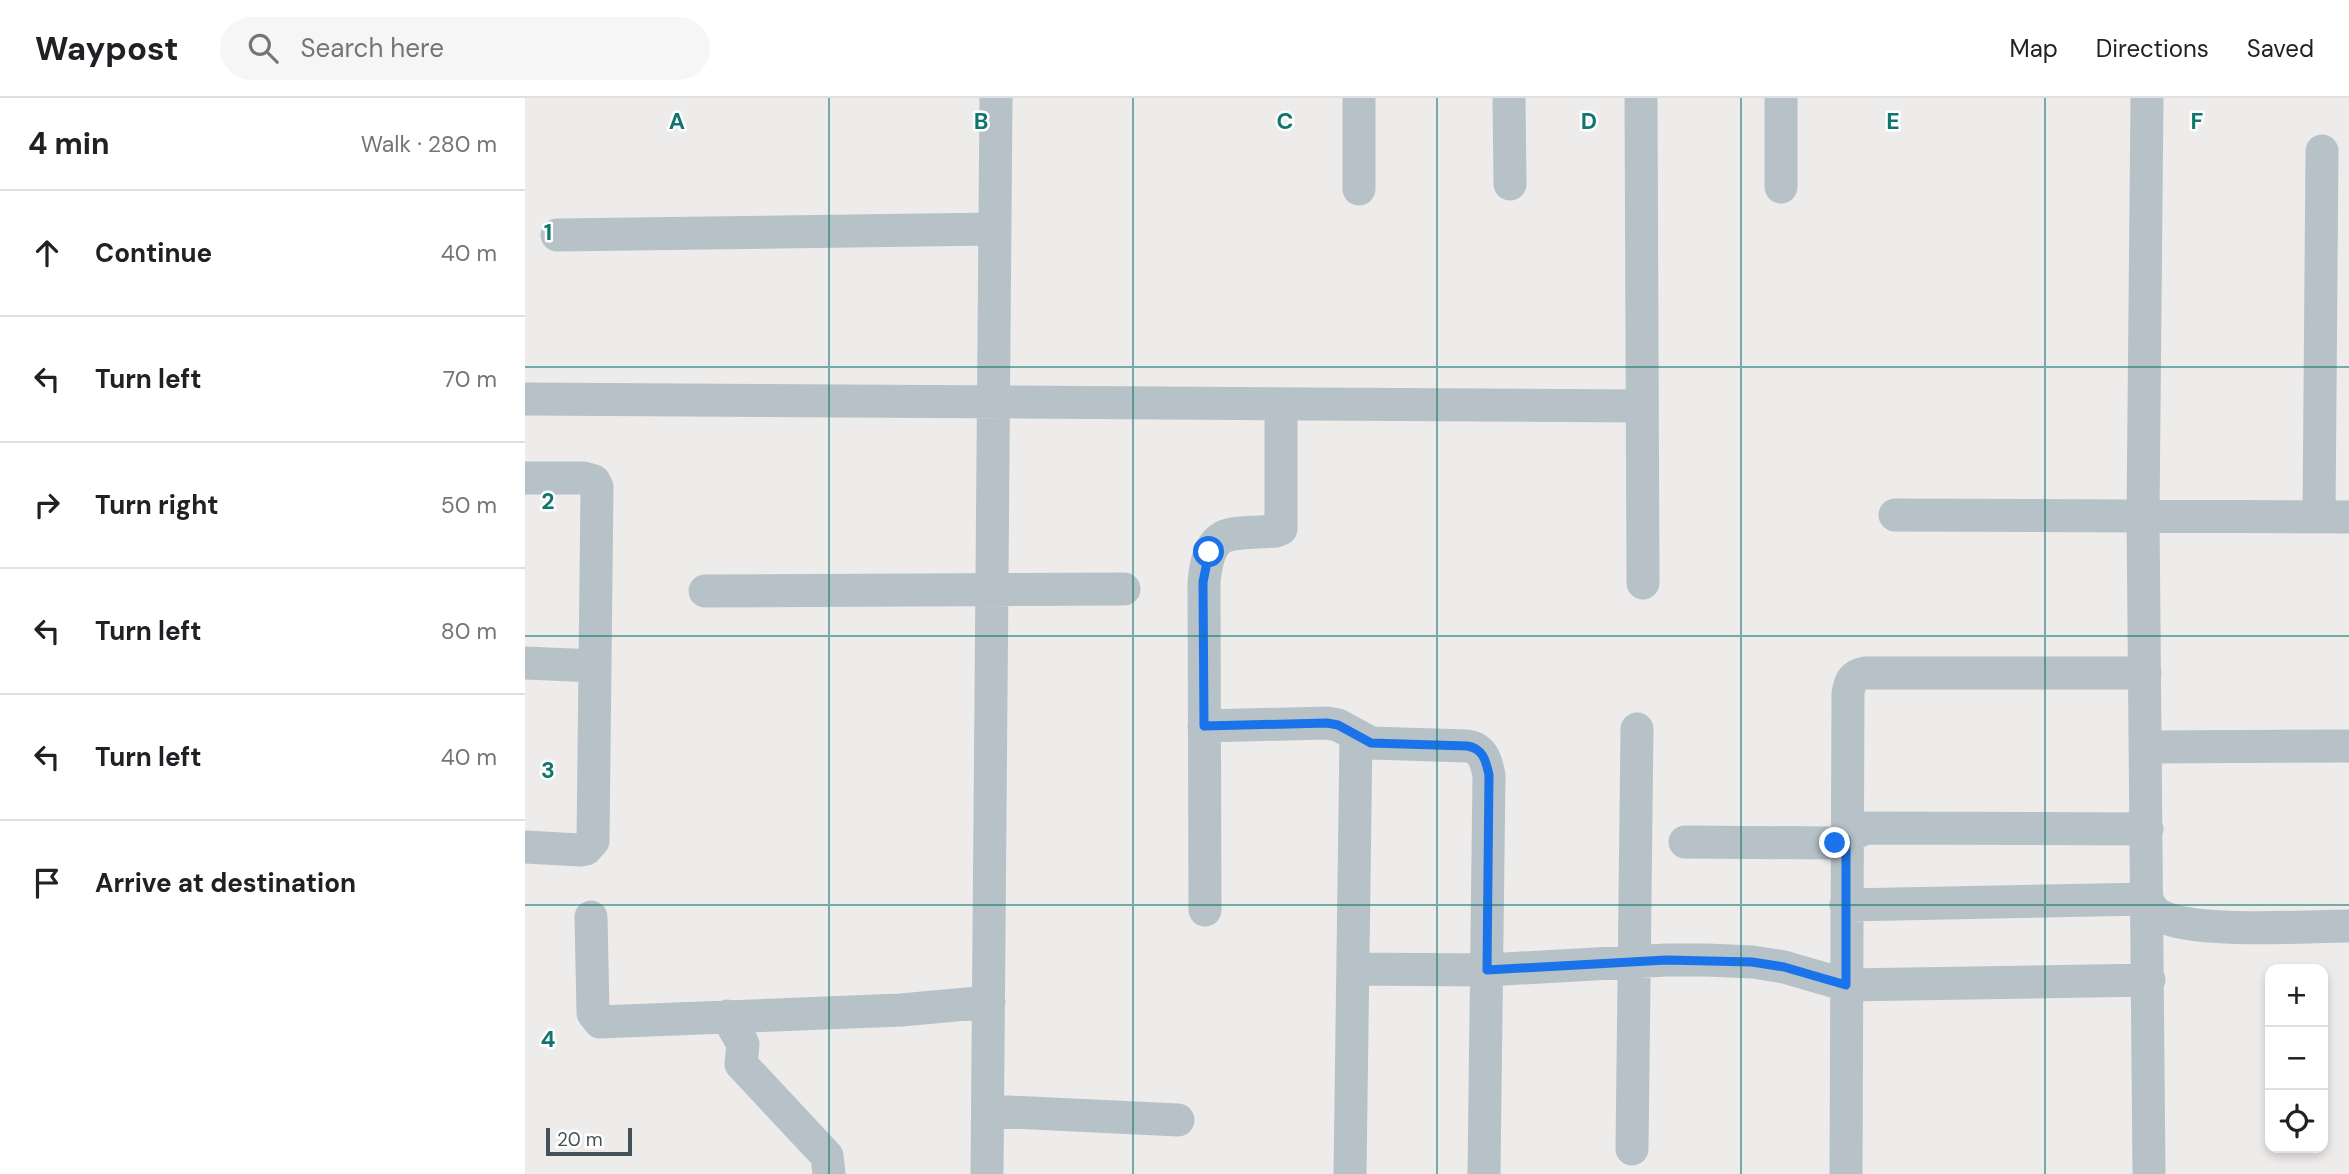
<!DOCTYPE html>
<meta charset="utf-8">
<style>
:root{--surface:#fff;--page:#f6f6f6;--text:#202124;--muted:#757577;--line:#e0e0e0}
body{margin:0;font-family:"DM Sans",sans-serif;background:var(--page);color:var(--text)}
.controls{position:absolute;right:21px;bottom:21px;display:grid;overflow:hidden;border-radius:14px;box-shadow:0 4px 10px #0003}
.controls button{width:63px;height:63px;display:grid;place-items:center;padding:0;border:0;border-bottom:2px solid var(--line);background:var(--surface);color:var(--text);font:35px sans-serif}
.scale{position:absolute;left:21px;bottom:18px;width:86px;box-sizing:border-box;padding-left:7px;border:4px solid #445158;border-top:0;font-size:19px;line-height:24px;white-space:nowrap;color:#445158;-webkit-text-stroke:5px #fff;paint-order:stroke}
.stop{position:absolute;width:21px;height:21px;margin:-16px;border:5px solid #1a73e8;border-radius:50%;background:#fff}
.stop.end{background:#1a73e8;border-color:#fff;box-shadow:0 2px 7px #0008}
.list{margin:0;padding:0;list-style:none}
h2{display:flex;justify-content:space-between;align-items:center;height:91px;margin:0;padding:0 28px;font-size:30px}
h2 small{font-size:23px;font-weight:400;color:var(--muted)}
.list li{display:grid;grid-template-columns:46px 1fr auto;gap:21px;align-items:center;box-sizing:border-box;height:126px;padding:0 28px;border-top:2px solid var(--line)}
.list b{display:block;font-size:26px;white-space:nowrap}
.list em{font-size:23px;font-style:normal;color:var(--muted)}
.icon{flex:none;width:38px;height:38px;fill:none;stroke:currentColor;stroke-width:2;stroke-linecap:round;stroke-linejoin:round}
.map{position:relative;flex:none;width:1824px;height:1076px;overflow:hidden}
header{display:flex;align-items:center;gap:42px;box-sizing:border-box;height:98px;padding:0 35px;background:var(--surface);border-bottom:2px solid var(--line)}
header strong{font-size:33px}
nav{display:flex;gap:38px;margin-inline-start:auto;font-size:24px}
.search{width:490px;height:63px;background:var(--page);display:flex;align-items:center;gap:18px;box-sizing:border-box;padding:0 24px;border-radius:38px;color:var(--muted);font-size:26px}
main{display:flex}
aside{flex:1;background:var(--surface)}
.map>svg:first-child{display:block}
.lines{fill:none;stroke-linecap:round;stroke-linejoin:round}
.minor{stroke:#b6c2c8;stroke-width:33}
.route{stroke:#1a73e8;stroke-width:9}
.grid{fill:none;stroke:#0f766e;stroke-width:2;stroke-opacity:0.55}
.grid-label{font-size:23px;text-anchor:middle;font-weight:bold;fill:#0f766e;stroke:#fff;stroke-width:5;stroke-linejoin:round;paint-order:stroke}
</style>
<header>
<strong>Waypost</strong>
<div class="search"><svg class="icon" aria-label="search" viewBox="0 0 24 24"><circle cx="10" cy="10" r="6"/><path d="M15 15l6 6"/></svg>Search here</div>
<nav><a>Map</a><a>Directions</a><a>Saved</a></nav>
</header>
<main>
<aside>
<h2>4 min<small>Walk · 280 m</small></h2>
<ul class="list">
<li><svg class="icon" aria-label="ahead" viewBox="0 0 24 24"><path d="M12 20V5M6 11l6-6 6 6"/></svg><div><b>Continue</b></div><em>40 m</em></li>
<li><svg class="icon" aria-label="left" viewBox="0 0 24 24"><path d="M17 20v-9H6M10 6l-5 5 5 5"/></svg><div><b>Turn left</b></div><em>70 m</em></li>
<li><svg class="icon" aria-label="right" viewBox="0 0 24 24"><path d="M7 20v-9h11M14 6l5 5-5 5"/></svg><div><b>Turn right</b></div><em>50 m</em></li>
<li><svg class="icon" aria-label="left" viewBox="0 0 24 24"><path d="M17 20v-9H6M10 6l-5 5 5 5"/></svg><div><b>Turn left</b></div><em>80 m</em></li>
<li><svg class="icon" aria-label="left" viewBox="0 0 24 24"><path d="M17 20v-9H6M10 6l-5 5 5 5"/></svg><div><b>Turn left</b></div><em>40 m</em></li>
<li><svg class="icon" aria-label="arrive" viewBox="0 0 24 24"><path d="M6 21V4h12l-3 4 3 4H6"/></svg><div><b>Arrive at destination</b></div></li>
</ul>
</aside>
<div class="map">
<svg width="1824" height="1076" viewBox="0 0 1824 1076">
<rect width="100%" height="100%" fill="#eeebeb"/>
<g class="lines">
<path class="minor" d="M984,0L985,86
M1116,0L1118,485
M1256,0V89
M1622,0L1618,418L1624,1076
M834,91V0
M32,137L470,131
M0,301L1116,308
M0,380H59L69,383L72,389L68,743L61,751L55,752L0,749
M1370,417L1824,419
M1794,419L1797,53
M180,493L599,491
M0,565L70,568
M679,628L802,625L813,627L846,645L942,648C958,650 961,663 964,677L959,1076
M1621,649L1824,648
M1160,744L1310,745L1341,730L1622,731
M1321,807L1622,801C1626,809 1628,814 1636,818C1671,836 1781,828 1824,828
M680,812L679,484C685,426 704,437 751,433L756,431V306
M66,819L68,915L75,924L376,912L464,904
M828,871L962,872L1141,862H1182L1228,864L1259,869L1321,887L1624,882
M202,918L218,946L216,966L302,1058L304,1076
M463,1013L653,1022
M1107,1051L1112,631
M462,1076L471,0
M825,1076L831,637
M1321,1076L1323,595C1325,584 1327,577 1340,575H1620"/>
</g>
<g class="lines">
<path class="route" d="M684,454L678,484L679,628L802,625L813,627L846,645L942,648C958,650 961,663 964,677L962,872L1141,862L1227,864L1259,869L1321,887V741L1310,745"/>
</g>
<path class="grid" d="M304,0V1076M608,0V1076M912,0V1076M1216,0V1076M1520,0V1076M0,269H1824M0,538H1824M0,807H1824"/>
<g class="grid-label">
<text x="152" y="31">A</text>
<text x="456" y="31">B</text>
<text x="760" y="31">C</text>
<text x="1064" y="31">D</text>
<text x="1368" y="31">E</text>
<text x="1672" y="31">F</text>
<text x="23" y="142">1</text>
<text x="23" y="411">2</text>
<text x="23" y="680">3</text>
<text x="23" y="949">4</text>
</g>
</svg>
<div class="controls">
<button>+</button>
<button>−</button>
<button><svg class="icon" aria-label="locate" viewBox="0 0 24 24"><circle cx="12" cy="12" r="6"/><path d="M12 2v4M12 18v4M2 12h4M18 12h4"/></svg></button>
</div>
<div class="scale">20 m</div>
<div class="stop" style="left:684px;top:454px"></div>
<div class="stop end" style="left:1310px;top:745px"></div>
</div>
</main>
